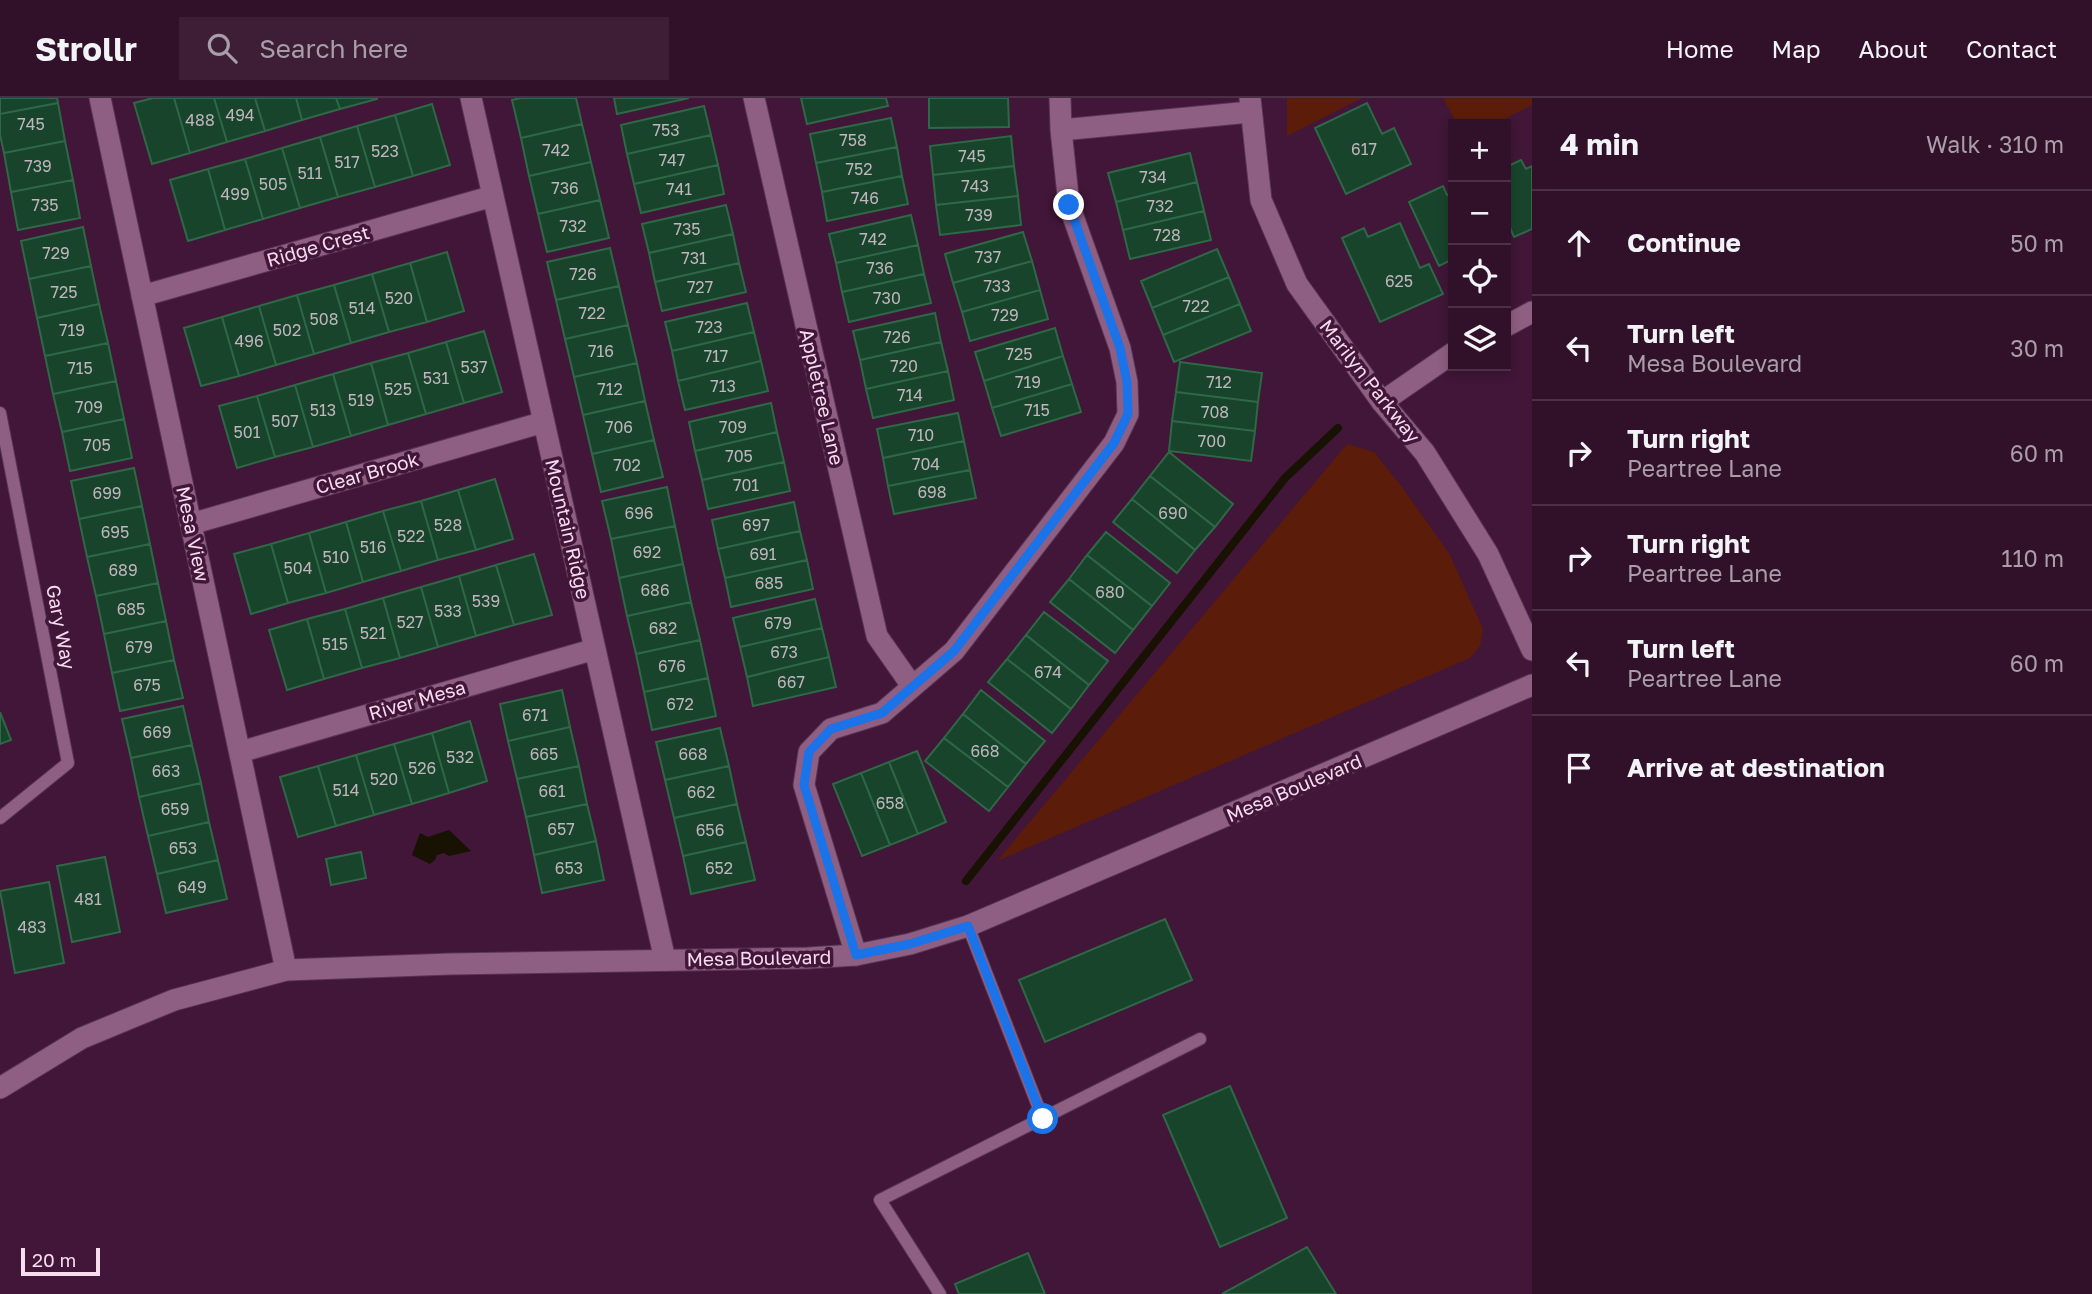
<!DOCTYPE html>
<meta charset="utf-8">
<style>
:root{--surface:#31102a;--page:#3d1e36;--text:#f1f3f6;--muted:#a89da8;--line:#4c3047}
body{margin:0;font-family:"Golos Text",sans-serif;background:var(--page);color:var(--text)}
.controls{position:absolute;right:21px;top:21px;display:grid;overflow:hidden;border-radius:0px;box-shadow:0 4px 10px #0003}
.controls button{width:63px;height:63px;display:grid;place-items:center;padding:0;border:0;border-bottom:2px solid var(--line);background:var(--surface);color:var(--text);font:35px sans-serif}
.scale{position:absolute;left:21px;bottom:18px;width:79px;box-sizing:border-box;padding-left:7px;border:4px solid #f7dbef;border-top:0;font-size:19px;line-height:24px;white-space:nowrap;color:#f7dbef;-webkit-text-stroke:5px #411638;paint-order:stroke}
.stop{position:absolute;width:21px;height:21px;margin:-16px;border:5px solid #1a73e8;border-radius:50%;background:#fff}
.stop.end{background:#1a73e8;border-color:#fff;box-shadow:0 2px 7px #0008}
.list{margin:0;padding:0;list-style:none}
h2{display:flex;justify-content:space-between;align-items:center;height:91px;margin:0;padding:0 28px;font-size:30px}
h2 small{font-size:23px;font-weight:400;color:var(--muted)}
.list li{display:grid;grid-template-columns:46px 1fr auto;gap:21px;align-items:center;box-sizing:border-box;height:105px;padding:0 28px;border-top:2px solid var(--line)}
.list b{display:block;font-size:26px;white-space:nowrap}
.list p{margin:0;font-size:23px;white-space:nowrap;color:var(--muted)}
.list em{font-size:23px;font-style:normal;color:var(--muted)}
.icon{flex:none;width:38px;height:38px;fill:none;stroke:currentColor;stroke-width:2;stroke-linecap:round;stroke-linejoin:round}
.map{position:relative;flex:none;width:1532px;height:1196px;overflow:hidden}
header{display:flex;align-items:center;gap:42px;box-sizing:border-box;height:98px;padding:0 35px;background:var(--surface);border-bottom:2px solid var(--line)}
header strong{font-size:33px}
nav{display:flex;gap:38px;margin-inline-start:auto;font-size:24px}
.search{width:490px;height:63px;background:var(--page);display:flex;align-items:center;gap:18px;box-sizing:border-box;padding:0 24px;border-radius:0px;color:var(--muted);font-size:26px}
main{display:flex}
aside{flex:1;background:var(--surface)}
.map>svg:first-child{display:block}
.green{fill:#5c1c0a}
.water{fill:#171202}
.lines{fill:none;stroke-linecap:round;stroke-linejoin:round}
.stream{stroke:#171202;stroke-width:8}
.building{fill:#19442c;stroke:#2e6847;stroke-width:2}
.service-casing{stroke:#573551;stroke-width:14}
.minor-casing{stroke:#573551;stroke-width:23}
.tertiary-casing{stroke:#573551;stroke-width:23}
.service{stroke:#8f5e83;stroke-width:12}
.minor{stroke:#8f5e83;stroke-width:21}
.tertiary{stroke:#8f5e83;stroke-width:21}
.route{stroke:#1a73e8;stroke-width:9}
.labels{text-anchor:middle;stroke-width:7;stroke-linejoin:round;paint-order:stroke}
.number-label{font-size:16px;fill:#c0b5be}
.street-label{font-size:19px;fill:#f7dbef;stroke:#411638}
</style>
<header>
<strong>Strollr</strong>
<div class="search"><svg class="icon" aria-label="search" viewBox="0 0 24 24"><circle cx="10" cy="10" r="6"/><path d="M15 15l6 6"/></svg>Search here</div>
<nav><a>Home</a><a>Map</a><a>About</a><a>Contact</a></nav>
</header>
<main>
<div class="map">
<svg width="1532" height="1196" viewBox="0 0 1532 1196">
<rect width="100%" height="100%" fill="#411638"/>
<path class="green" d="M1287,0H1362L1287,38Z
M1443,0H1532V7L1495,26H1457Z
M1347,346L1374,354L1402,389L1450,457L1483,531L1480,548L1470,560L997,763Z"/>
<path class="water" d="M449,732L471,753L449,758L444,755L437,757L435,762L430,766L412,757L420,735L428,739Z"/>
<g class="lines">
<path class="stream" d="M966,783L1285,380L1338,330"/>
</g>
<path class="building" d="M0,0H57L58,5L0,16Z
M153,0H174L190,55L152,66L134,5Z
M174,0H214L227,44L190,55Z
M214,0H255L265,33L227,44Z
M255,0H296L302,22L265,33Z
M296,0H336L340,11L302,22Z
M336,0H377V1L340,11Z
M521,0H576L582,26L521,40L512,2Z
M614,0H689L617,16Z
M801,0H886L888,8L807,26Z
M929,0H1008L1009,29L929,30Z
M58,5L65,43L4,55L0,37V16Z
M1367,5L1382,36L1394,30L1411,66L1346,96L1315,30Z
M432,6L450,67L413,78L395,17Z
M704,8L711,37L627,56L621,27Z
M395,17L413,78L375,89L357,28Z
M891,20L897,49L816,65L810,36Z
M582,26L591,64L529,78L521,40Z
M357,28L375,89L338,99L320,39Z
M711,37L718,67L634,86L627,56Z
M1011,38L1014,68L933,77L930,48Z
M320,39L338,99L300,110L282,50Z
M65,43L73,82L11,94L4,55Z
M897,49L902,78L822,94L816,65Z
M282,50L300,110L263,121L245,61Z
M1190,55L1197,84L1116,104L1108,75Z
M245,61L263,121L225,132L208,71Z
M1521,62L1526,71L1532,68V131L1514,139L1506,120V69Z
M591,64L600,102L538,116L529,78Z
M718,67L724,96L641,115L634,86Z
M1014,68L1018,98L936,107L933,77Z
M208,71L225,132L188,143L170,82Z
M902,78L908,106L827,123L822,94Z
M73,82L80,120L18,132L11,94Z
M1197,84L1204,113L1123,132L1116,104Z
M1443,88L1447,97L1453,94V161L1439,168L1409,104Z
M1018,98L1021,127L940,137L936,107Z
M600,102L609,140L547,154L538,116Z
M726,107L733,136L649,155L642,126Z
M1204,113L1211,142L1130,161L1123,132Z
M911,117L918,147L836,165L829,136Z
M1400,125L1420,170L1429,166L1443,196L1380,224L1342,140L1364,130L1368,139Z
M83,129L91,168L29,181L21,143Z
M1023,134L1032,163L953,185L945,156Z
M733,136L739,165L655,184L649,155Z
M918,147L924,176L842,194L836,165Z
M610,150L619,188L556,202L547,164Z
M1217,151L1229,179L1152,210L1141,183Z
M447,154L464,213L427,224L410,165Z
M1032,163L1040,192L962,214L953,185Z
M410,165L427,224L389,234L372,176Z
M739,165L746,194L662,213L655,184Z
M91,168L99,206L37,220L29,181Z
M372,176L389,234L351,245L334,187Z
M924,176L931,205L849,224L842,194Z
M1229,179L1240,206L1163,237L1152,210Z
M334,187L351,245L314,256L297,197Z
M619,188L628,227L565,241L556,202Z
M1040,192L1048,221L970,243L962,214Z
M297,197L314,256L276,267L259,208Z
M747,205L754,234L672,253L665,224Z
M99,206L108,245L45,258L37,220Z
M1240,206L1251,233L1174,264L1163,237Z
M259,208L276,267L239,278L222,219Z
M935,215L941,244L860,262L853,233Z
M222,219L239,278L201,288L184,230Z
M628,227L637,265L574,279L565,241Z
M1055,230L1063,258L984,283L975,254Z
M484,233L502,294L464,305L446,244Z
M754,234L761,263L678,283L672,253Z
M446,244L464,305L426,316L408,255Z
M941,244L948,273L866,291L860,262Z
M108,245L116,283L53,296L45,258Z
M408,255L426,316L388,327L371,265Z
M1063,258L1072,286L992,310L984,283Z
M761,263L768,293L685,312L678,283Z
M1180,264L1262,275L1258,304L1176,294Z
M371,265L388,327L351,338L333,276Z
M637,265L645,303L583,317L574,279Z
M948,273L954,302L873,320L866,291Z
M333,276L351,338L313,349L295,287Z
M116,283L124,321L62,334L53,296Z
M1072,286L1081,314L1001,338L992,310Z
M295,287L313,349L275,359L257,298Z
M1176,294L1258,304L1255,333L1172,323Z
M257,298L275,359L237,370L219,308Z
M645,303L654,342L592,356L583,317Z
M771,305L777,334L695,353L689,324Z
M958,315L964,343L883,360L877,331Z
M124,321L132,360L70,373L62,334Z
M1172,323L1255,333L1251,363L1169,353Z
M777,334L784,364L702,382L695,353Z
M654,342L663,379L601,394L592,356Z
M964,343L970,372L888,388L883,360Z
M1169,354L1233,406L1215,429L1150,378Z
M784,364L790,393L708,411L702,382Z
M134,370L142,408L79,421L71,383Z
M970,372L976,400L894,416L888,388Z
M1150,378L1215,429L1195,452L1132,401Z
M495,381L513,441L476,452L458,392Z
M667,389L675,428L611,441L602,403Z
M458,392L476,452L438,462L421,403Z
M1132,401L1195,452L1177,475L1113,424Z
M421,403L438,462L401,473L383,413Z
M794,404L800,433L718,451L712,422Z
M142,408L150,446L87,459L79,421Z
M383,413L401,473L363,484L346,424Z
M346,424L363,484L326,495L309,435Z
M675,428L683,466L619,480L611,441Z
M800,433L807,462L725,480L718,451Z
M1106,434L1170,485L1152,508L1087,457Z
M309,435L326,495L288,505L271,446Z
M150,446L158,485L96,498L87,459Z
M271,446L288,505L251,516L234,456Z
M534,456L552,517L514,527L496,467Z
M1087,457L1152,508L1133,532L1069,481Z
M807,462L813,491L731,509L725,480Z
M683,466L691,504L627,518L619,480Z
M496,467L514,527L476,538L459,478Z
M459,478L476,538L438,549L421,489Z
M1069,481L1133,532L1115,555L1050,504Z
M158,485L166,523L104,536L96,498Z
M421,489L438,549L400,560L383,500Z
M383,500L400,560L362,570L345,511Z
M815,501L822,530L740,549L733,520Z
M691,504L700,542L636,556L627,518Z
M345,511L362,570L324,581L307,521Z
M1044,514L1108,563L1089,587L1026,537Z
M307,521L324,581L287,592L269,532Z
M166,523L174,562L112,575L104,536Z
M822,530L829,559L747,579L740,549Z
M1026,537L1089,587L1071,611L1007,561Z
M700,542L708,580L644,594L636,556Z
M829,559L836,589L753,608L747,579Z
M1007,561L1071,611L1052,635L988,584Z
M174,562L183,600L120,613L112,575Z
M708,580L716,618L652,632L644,594Z
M562,592L570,629L508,643L500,606Z
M981,592L1045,643L1026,666L963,616Z
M183,608L192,647L131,660L122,621Z
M0,614L11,642L0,646Z
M963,616L1026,666L1008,689L944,640Z
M470,623L487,683L449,695L432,635Z
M570,629L579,668L517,681L508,643Z
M720,630L729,668L665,682L656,644Z
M432,635L449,695L412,706L394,646Z
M944,640L1008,689L989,713L925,663Z
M394,646L412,706L374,717L356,657Z
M192,647L201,685L139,699L131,660Z
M917,653L946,724L918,736L889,664Z
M356,657L374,717L336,728L318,668Z
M889,664L918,736L890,747L861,675Z
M318,668L336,728L298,739L280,679Z
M579,668L587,706L526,719L517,681Z
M729,668L737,706L674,720L665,682Z
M861,675L890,747L862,758L833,686Z
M201,685L209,724L148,738L139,699Z
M587,706L596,743L534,757L526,719Z
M737,706L746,744L683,758L674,720Z
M209,724L218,762L157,776L148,738Z
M596,743L604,782L542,795L534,757Z
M746,744L755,782L691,796L683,758Z
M361,754L366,780L331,787L326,761Z
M105,759L120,834L72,844L57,768Z
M218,762L227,801L166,815L157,776Z
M49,784L64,865L15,875L0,793Z
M1165,821L1192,882L1045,944L1019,882Z
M1230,988L1287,1120L1220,1149L1163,1017Z
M1307,1149L1336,1196H1222Z
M1028,1155L1045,1196H959L955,1186Z"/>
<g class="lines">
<defs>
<path id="service" d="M0,315L68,665L0,720
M968,828L1043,1021
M940,1196L880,1102L1200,941"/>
<path id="minor" d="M100,0L286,872
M471,0L665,862
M754,0L877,538L912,588
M1061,32L1250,14
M142,198L493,98
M1506,228L1532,214
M1382,304L1453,255
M191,426L544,324
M240,654L595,551
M856,857L804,687L809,654L831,631L882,615L954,553L1114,345L1128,316L1127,284L1120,250L1069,107L1061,32L1060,0"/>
<path id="tertiary" d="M1250,0L1261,102L1297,186L1382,304L1425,355L1488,456L1532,552
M0,990L82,940L174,902L286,872L450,866L808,860L856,857L910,846L968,828L1532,587"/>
</defs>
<use href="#service" class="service-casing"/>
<use href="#minor" class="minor-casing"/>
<use href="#tertiary" class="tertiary-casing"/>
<use href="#service" class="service"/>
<use href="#minor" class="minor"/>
<use href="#tertiary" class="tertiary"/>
</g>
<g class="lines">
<path class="route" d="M1043,1021L968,828L910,846L856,857L804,687L809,654L831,631L882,615L954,553L1114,345L1128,316L1127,284L1120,250L1069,107"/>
</g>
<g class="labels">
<g class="number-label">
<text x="240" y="23">494</text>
<text x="200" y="28">488</text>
<text x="31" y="32">745</text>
<text x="666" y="38">753</text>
<text x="853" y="48">758</text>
<text x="1364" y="57">617</text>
<text x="556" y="58">742</text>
<text x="385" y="59">523</text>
<text x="972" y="64">745</text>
<text x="672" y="68">747</text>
<text x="347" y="70">517</text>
<text x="38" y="74">739</text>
<text x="859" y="77">752</text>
<text x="310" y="81">511</text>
<text x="1153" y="85">734</text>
<text x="273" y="92">505</text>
<text x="975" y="94">743</text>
<text x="565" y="96">736</text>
<text x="679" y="97">741</text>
<text x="235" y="102">499</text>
<text x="865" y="106">746</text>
<text x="45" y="113">735</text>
<text x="1160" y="114">732</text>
<text x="979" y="123">739</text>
<text x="573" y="134">732</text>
<text x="687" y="137">735</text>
<text x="1167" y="143">728</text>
<text x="873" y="147">742</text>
<text x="56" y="161">729</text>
<text x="988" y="165">737</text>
<text x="694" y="166">731</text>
<text x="880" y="176">736</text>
<text x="583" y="182">726</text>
<text x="1399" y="189">625</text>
<text x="997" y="194">733</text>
<text x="700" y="195">727</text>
<text x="64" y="200">725</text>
<text x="399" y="206">520</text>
<text x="887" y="206">730</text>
<text x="1196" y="214">722</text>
<text x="362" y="216">514</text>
<text x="592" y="221">722</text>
<text x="1005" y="223">729</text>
<text x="324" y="227">508</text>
<text x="709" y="235">723</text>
<text x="72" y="238">719</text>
<text x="287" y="238">502</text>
<text x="897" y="245">726</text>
<text x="249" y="249">496</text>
<text x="601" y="259">716</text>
<text x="1019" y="262">725</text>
<text x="716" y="264">717</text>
<text x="904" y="274">720</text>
<text x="474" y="275">537</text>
<text x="80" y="276">715</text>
<text x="436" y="286">531</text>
<text x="1028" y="290">719</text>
<text x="1219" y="290">712</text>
<text x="723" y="294">713</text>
<text x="398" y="297">525</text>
<text x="610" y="297">712</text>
<text x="910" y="303">714</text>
<text x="361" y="308">519</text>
<text x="89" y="315">709</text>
<text x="323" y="318">513</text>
<text x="1037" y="318">715</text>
<text x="1215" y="320">708</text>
<text x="285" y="329">507</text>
<text x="619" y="335">706</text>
<text x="733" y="335">709</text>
<text x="247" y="340">501</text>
<text x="921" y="343">710</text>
<text x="1212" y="349">700</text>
<text x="97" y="353">705</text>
<text x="739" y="364">705</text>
<text x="926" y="372">704</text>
<text x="627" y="373">702</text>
<text x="746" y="393">701</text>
<text x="932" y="400">698</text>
<text x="107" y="401">699</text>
<text x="639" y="421">696</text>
<text x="1173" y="421">690</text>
<text x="448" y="433">528</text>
<text x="756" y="433">697</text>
<text x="115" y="440">695</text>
<text x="411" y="444">522</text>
<text x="373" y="455">516</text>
<text x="647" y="460">692</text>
<text x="763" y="462">691</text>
<text x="336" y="465">510</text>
<text x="298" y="476">504</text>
<text x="123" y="478">689</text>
<text x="769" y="491">685</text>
<text x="655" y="498">686</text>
<text x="1110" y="500">680</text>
<text x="486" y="509">539</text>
<text x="131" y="517">685</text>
<text x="448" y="519">533</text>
<text x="410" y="530">527</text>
<text x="778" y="531">679</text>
<text x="663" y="536">682</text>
<text x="373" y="541">521</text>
<text x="335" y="552">515</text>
<text x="139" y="555">679</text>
<text x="784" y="560">673</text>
<text x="672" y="574">676</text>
<text x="1048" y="580">674</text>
<text x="791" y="590">667</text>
<text x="147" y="593">675</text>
<text x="680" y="612">672</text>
<text x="535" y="623">671</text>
<text x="157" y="640">669</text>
<text x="985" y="659">668</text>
<text x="544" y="662">665</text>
<text x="693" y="662">668</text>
<text x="460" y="665">532</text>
<text x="422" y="676">526</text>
<text x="166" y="679">663</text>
<text x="384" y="687">520</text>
<text x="346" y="698">514</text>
<text x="552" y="699">661</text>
<text x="701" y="700">662</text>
<text x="890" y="711">658</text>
<text x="175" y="717">659</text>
<text x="561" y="737">657</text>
<text x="710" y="738">656</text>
<text x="183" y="756">653</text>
<text x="569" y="776">653</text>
<text x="719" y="776">652</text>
<text x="192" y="795">649</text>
<text x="88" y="807">481</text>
<text x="32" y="835">483</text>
</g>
<g class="street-label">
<text transform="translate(318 148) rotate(-16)" y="7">Ridge Crest</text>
<text transform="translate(1370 283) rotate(52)" y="7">Marilyn Parkway</text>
<text transform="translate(822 299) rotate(77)" y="7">Appletree Lane</text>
<text transform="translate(367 375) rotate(-16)" y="7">Clear Brook</text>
<text transform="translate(568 431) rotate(77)" y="7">Mountain Ridge</text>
<text transform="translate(193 436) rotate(78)" y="7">Mesa View</text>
<text transform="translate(61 529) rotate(79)" y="7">Gary Way</text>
<text transform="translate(417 602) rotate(-16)" y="7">River Mesa</text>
<text transform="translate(1294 690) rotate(-23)" y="7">Mesa Boulevard</text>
<text transform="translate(759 860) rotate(-1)" y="7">Mesa Boulevard</text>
</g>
</g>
</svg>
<div class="controls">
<button>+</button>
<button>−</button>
<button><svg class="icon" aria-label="locate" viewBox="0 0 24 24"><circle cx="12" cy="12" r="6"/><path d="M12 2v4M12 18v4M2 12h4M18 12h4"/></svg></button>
<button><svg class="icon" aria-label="layers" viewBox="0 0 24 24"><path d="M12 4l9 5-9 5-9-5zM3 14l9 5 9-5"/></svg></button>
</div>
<div class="scale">20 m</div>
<div class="stop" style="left:1043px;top:1021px"></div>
<div class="stop end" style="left:1069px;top:107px"></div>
</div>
<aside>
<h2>4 min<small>Walk · 310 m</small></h2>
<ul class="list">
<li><svg class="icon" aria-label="ahead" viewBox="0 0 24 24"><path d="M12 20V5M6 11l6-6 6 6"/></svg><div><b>Continue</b></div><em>50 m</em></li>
<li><svg class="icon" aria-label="left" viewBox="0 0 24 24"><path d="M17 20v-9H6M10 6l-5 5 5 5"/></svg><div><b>Turn left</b><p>Mesa Boulevard</p></div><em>30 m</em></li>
<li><svg class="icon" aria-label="right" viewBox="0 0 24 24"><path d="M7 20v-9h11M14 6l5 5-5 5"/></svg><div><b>Turn right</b><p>Peartree Lane</p></div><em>60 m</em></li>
<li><svg class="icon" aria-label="right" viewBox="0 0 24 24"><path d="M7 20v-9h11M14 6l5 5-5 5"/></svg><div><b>Turn right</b><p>Peartree Lane</p></div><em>110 m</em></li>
<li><svg class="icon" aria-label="left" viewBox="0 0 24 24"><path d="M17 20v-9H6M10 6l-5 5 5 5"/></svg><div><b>Turn left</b><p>Peartree Lane</p></div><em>60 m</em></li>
<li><svg class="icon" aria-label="arrive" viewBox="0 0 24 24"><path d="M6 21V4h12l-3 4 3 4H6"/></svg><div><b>Arrive at destination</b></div></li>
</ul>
</aside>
</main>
